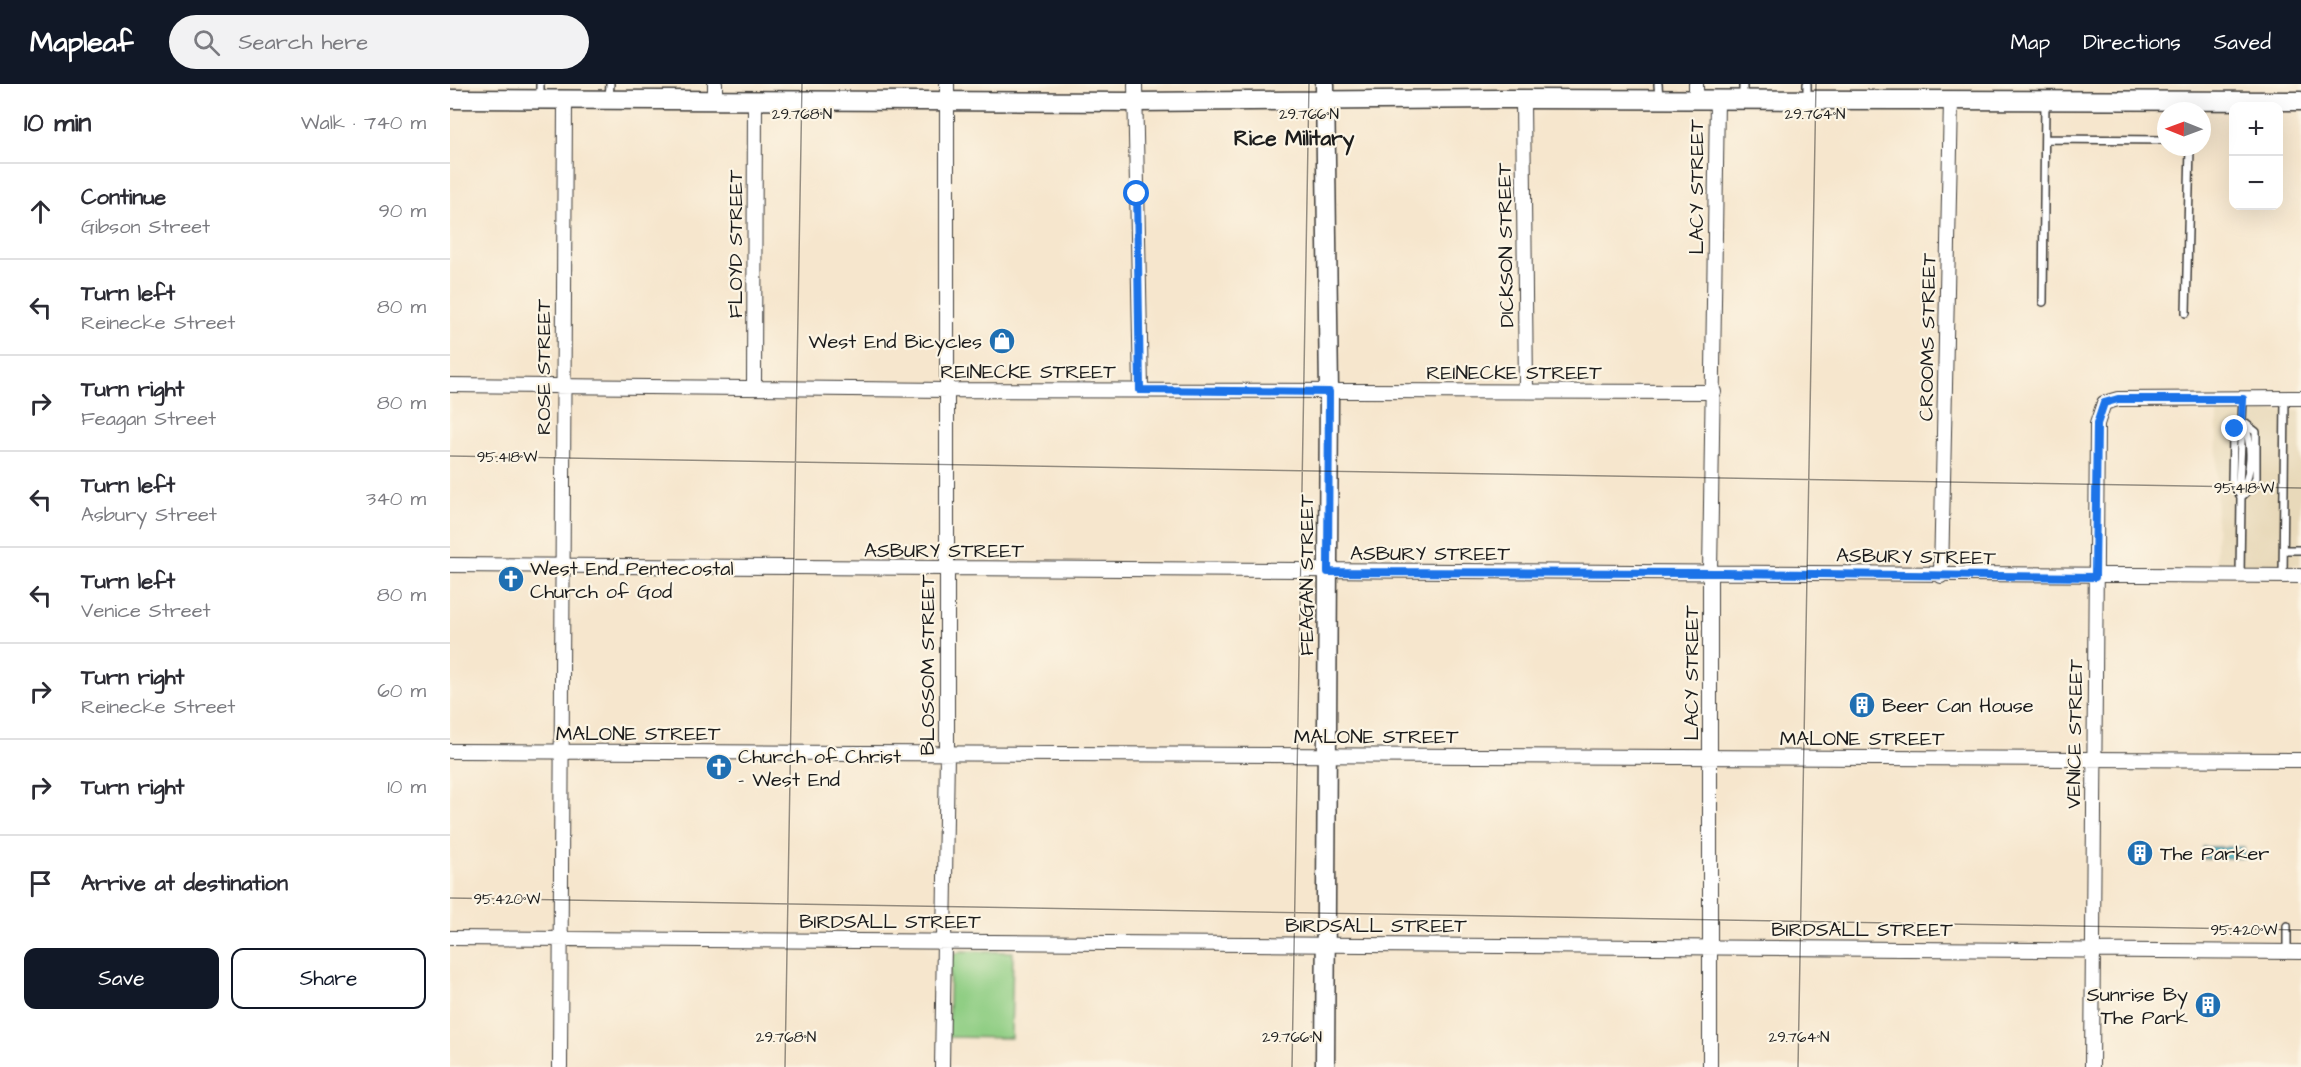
<!DOCTYPE html>
<meta charset="utf-8">
<style>
:root{--surface:#fff;--page:#f2f2f3;--text:#2b2b33;--muted:#7c7c81;--line:#e1e1e2;--accent:#111827}
body{margin:0;font-family:"Architects Daughter",sans-serif;background:var(--page);color:var(--text)}
.controls{position:absolute;right:18px;top:18px;display:grid;overflow:hidden;border-radius:12px;box-shadow:0 6px 24px #0002}
.controls button{width:54px;height:54px;display:grid;place-items:center;padding:0;border:0;border-bottom:2px solid var(--line);background:var(--surface);color:var(--text);font:30px sans-serif}
.compass{position:absolute;left:1707px;top:18px;width:54px;height:54px;border-radius:50%;background:var(--surface);box-shadow:0 6px 24px #0002;rotate:271deg}
.stop{position:absolute;width:18px;height:18px;margin:-14px;border:4px solid #1a73e8;border-radius:50%;background:#fff}
.stop.end{background:#1a73e8;border-color:#fff;box-shadow:0 2px 6px #0008}
.list{margin:0;padding:0;list-style:none}
h2{display:flex;justify-content:space-between;align-items:center;height:78px;margin:0;padding:0 24px;font-size:26px}
h2 small{font-size:20px;font-weight:400;color:var(--muted)}
.list li{display:grid;grid-template-columns:39px 1fr auto;gap:18px;align-items:center;box-sizing:border-box;height:96px;padding:0 24px;border-top:2px solid var(--line)}
.list b{display:block;font-size:22px;white-space:nowrap}
.list p{margin:0;font-size:20px;white-space:nowrap;color:var(--muted)}
.list em{font-size:20px;font-style:normal;color:var(--muted)}
.actions{display:flex;gap:12px;padding:18px 24px}
.actions a{flex:1;padding:14px 0;border:2px solid var(--accent);border-radius:12px;text-align:center;font-size:21px;color:var(--accent)}
.actions .main{background:var(--accent);color:#fff}
.icon{flex:none;width:33px;height:33px;fill:none;stroke:currentColor;stroke-width:2;stroke-linecap:round;stroke-linejoin:round}
.map{position:relative;flex:none;width:1851px;height:983px;overflow:hidden}
header{display:flex;align-items:center;gap:36px;box-sizing:border-box;height:84px;padding:0 30px;background:var(--accent);color:#fff}
header strong{font-size:28px}
nav{display:flex;gap:33px;margin-inline-start:auto;font-size:21px}
.search{width:420px;height:54px;background:var(--page);display:flex;align-items:center;gap:15px;box-sizing:border-box;padding:0 21px;border-radius:33px;color:var(--muted);font-size:22px}
main{display:flex}
aside{flex:1;background:var(--surface)}
.map>svg:first-child{display:block}
.built{fill:#e8d9ba}
.green{fill:#90ce84;stroke:#567550;stroke-width:1.5}
.water{fill:#3fabbe;stroke:#2e646d;stroke-width:1.5}
.lines{fill:none;stroke-linecap:round;stroke-linejoin:round}
.service-casing{stroke:#3d3a37;stroke-width:10}
.minor-casing{stroke:#3d3a37;stroke-width:16}
.tertiary-casing{stroke:#3d3a37;stroke-width:21}
.service{stroke:#fff;stroke-width:7}
.minor{stroke:#fff;stroke-width:14}
.tertiary{stroke:#fff;stroke-width:18}
.route{stroke:#1a73e8;stroke-width:8}
.ticks{fill:none;stroke:#1c1c1c;stroke-width:1.5;stroke-opacity:0.45}
.labels{text-anchor:middle;stroke-width:4.5;stroke-linejoin:round;paint-order:stroke}
.street-label{font-size:20px;fill:#1c1c1c;stroke:#fcf5e5}
.poi-label{font-size:20px;fill:#1c1c1c;stroke:#fcf5e5;text-anchor:start}
.neighbourhood-label{font-size:21px;font-weight:bold;fill:#1c1c1c;stroke:#fcf5e5}
.ticks-label{font-size:15px;text-anchor:middle;fill:#1c1c1c;stroke:#fcf5e5;stroke-width:4.5;stroke-linejoin:round;paint-order:stroke}
</style>
<header>
<strong>Mapleaf</strong>
<div class="search"><svg class="icon" aria-label="search" viewBox="0 0 24 24"><circle cx="10" cy="10" r="6"/><path d="M15 15l6 6"/></svg>Search here</div>
<nav><a>Map</a><a>Directions</a><a>Saved</a></nav>
</header>
<main>
<aside>
<h2>10 min<small>Walk · 740 m</small></h2>
<ul class="list">
<li><svg class="icon" aria-label="ahead" viewBox="0 0 24 24"><path d="M12 20V5M6 11l6-6 6 6"/></svg><div><b>Continue</b><p>Gibson Street</p></div><em>90 m</em></li>
<li><svg class="icon" aria-label="left" viewBox="0 0 24 24"><path d="M17 20v-9H6M10 6l-5 5 5 5"/></svg><div><b>Turn left</b><p>Reinecke Street</p></div><em>80 m</em></li>
<li><svg class="icon" aria-label="right" viewBox="0 0 24 24"><path d="M7 20v-9h11M14 6l5 5-5 5"/></svg><div><b>Turn right</b><p>Feagan Street</p></div><em>80 m</em></li>
<li><svg class="icon" aria-label="left" viewBox="0 0 24 24"><path d="M17 20v-9H6M10 6l-5 5 5 5"/></svg><div><b>Turn left</b><p>Asbury Street</p></div><em>340 m</em></li>
<li><svg class="icon" aria-label="left" viewBox="0 0 24 24"><path d="M17 20v-9H6M10 6l-5 5 5 5"/></svg><div><b>Turn left</b><p>Venice Street</p></div><em>80 m</em></li>
<li><svg class="icon" aria-label="right" viewBox="0 0 24 24"><path d="M7 20v-9h11M14 6l5 5-5 5"/></svg><div><b>Turn right</b><p>Reinecke Street</p></div><em>60 m</em></li>
<li><svg class="icon" aria-label="right" viewBox="0 0 24 24"><path d="M7 20v-9h11M14 6l5 5-5 5"/></svg><div><b>Turn right</b></div><em>10 m</em></li>
<li><svg class="icon" aria-label="arrive" viewBox="0 0 24 24"><path d="M6 21V4h12l-3 4 3 4H6"/></svg><div><b>Arrive at destination</b></div></li>
</ul>
<div class="actions"><a class="main">Save</a><a>Share</a></div>
</aside>
<div class="map">
<svg width="1851" height="983" viewBox="0 0 1851 983">
<rect width="100%" height="100%" fill="#fcf5e5"/>
<filter id="ink" filterUnits="userSpaceOnUse"><feTurbulence type="fractalNoise" baseFrequency=".0167" numOctaves="2"/><feDisplacementMap in="SourceGraphic" scale="12" xChannelSelector="R" yChannelSelector="G"/><feConvolveMatrix kernelMatrix="1 2 1 2 8 2 1 2 1" color-interpolation-filters="sRGB"/></filter>
<filter id="wash" filterUnits="userSpaceOnUse"><feTurbulence type="fractalNoise" baseFrequency=".008" numOctaves="4" result="noise"/><feDisplacementMap in="SourceGraphic" scale="24" xChannelSelector="R" yChannelSelector="G"/><feGaussianBlur stdDeviation="1.35" result="paint"/><feColorMatrix in="noise" values="0 0 0 0 0 0 0 0 0 0 0 0 0 0 0 0 0 1.4 0 .05"/><feComposite in="paint" operator="in"/></filter>
<g filter="url(#wash)">
<rect width="100%" height="100%" fill="#f6e6cd"/>
<path class="built" d="M1767,326L1851,327V481L1766,480Z"/>
<path class="green" d="M512,867L563,868L561,954L498,953L500,877L503,871Z"/>
<path class="water" d="M1753,763H1794V774H1753Z"/>
</g>
<g filter="url(#ink)">
<g class="lines">
<defs>
<path id="service" d="M90,0V15
M1208,0L1209,15
M1357,0V15
M159,14L160,0
M1293,15V0
M1595,55L1716,56
M1593,218L1595,17
M1736,229L1740,63
M1792,409C1801,389 1804,359 1793,339
M1791,413L1802,403L1806,394V348L1792,337
M1791,413L1782,398L1783,352L1792,337
M1834,466H1851
M1790,492L1791,413L1789,401L1793,315
M1833,492L1835,314
M1837,842V868"/>
<path id="minor" d="M265,0V15
M685,0L691,306
M1073,15L1076,307
M1246,15V0
M0,301L497,306L1264,308
M304,304L305,15
M0,481C617,487 1234,491 1851,492
M1491,492L1501,16
M0,667L1851,676
M0,854L1851,868
M110,983L115,15
M492,983L497,669V0
M1260,983V489L1267,15
M1642,983L1647,340L1654,319L1668,315L1851,314"/>
<path id="tertiary" d="M875,0L879,308L875,983
M0,15L685,18L1048,15L1851,17"/>
</defs>
<use href="#service" class="service-casing"/>
<use href="#minor" class="minor-casing"/>
<use href="#tertiary" class="tertiary-casing"/>
<use href="#service" class="service"/>
<use href="#minor" class="minor"/>
<use href="#tertiary" class="tertiary"/>
</g>
</g>
<g class="lines" filter="url(#ink)">
<path class="route" d="M687,110L690,306L879,308L878,488L1273,489L1645,493L1647,340L1654,319L1668,315H1793L1792,337L1785,345"/>
</g>
<path class="ticks" d="M0,372L1851,404M0,814L1851,846M335,983L352,0M842,983L859,0M1348,983L1366,0"/>
<defs>
<symbol id="shop-disc" viewBox="-11 -11 22 22"><circle r="9.5" fill="#1f6fb2" stroke="#fcf5e5"/><path d="M-5-2.5h2.3a2.7 3.5 0 0 1 5.4 0H5L5.5 6h-11ZM-1.5-2.5h3a1.5 2.3 0 0 0-3 0Z" fill="#fff"/></symbol>
<symbol id="church-disc" viewBox="-11 -11 22 22"><circle r="9.5" fill="#1f6fb2" stroke="#fcf5e5"/><path d="M-1.2-6h2.4v3.5h3.3v2.4h-3.3V6h-2.4V-.1h-3.3v-2.4h3.3Z" fill="#fff"/></symbol>
<symbol id="building-disc" viewBox="-11 -11 22 22"><circle r="9.5" fill="#1f6fb2" stroke="#fcf5e5"/><path d="M-4-6H4V6H1V3H-1V6H-4ZM-2.5-4.3h1.7v1.8h-1.7ZM.8-4.3h1.7v1.8H.8ZM-2.5-1h1.7V.8h-1.7ZM.8-1h1.7V.8H.8Z" fill="#fff"/></symbol>
</defs>
<g fill-rule="evenodd">
<use href="#shop-disc" x="537" y="242" width="30" height="30"/>
<use href="#church-disc" x="46" y="480" width="30" height="30"/>
<use href="#building-disc" x="1397" y="606" width="30" height="30"/>
<use href="#church-disc" x="254" y="668" width="30" height="30"/>
<use href="#building-disc" x="1675" y="754" width="30" height="30"/>
<use href="#building-disc" x="1743" y="906" width="30" height="30"/>
</g>
<g class="labels">
<g class="street-label">
<text transform="translate(1246 103) rotate(-90)" y="7">LACY STREET</text>
<text transform="translate(285 160) rotate(-90)" y="7">FLOYD STREET</text>
<text transform="translate(1055 161) rotate(-91)" y="7">DICKSON STREET</text>
<text transform="translate(1477 253) rotate(-89)" y="7">CROOMS STREET</text>
<text transform="translate(93 283) rotate(-90)" y="7">ROSE STREET</text>
<text x="578" y="294">REINECKE STREET</text>
<text x="1064" y="295">REINECKE STREET</text>
<text x="494" y="473">ASBURY STREET</text>
<text x="980" y="476">ASBURY STREET</text>
<text transform="translate(1466 472) rotate(1)" y="7">ASBURY STREET</text>
<text transform="translate(856 491) rotate(-90)" y="7">FEAGAN STREET</text>
<text transform="translate(477 581) rotate(-90)" y="7">BLOSSOM STREET</text>
<text transform="translate(1241 589) rotate(-90)" y="7">LACY STREET</text>
<text x="188" y="656">MALONE STREET</text>
<text transform="translate(1624 650) rotate(-89)" y="7">VENICE STREET</text>
<text x="926" y="659">MALONE STREET</text>
<text x="1412" y="661">MALONE STREET</text>
<text x="440" y="844">BIRDSALL STREET</text>
<text x="926" y="848">BIRDSALL STREET</text>
<text x="1412" y="852">BIRDSALL STREET</text>
</g>
<g class="poi-label">
<text x="532" y="264" text-anchor="end">West End Bicycles</text>
<text x="80" y="491">West End Pentecostal<tspan x="80" dy="23">Church of God</tspan></text>
<text x="1432" y="628">Beer Can House</text>
<text x="288" y="679">Church of Christ<tspan x="288" dy="23">- West End</tspan></text>
<text x="1710" y="776">The Parker</text>
<text x="1738" y="917" text-anchor="end">Sunrise By<tspan x="1738" dy="23">The Park</tspan></text>
</g>
<g class="neighbourhood-label">
<text x="844" y="61">Rice Military</text>
</g>
</g>
<g class="ticks-label">
<text x="352" y="35">29.768°N</text>
<text x="859" y="35">29.766°N</text>
<text x="1365" y="35">29.764°N</text>
<text x="57" y="378">95.418°W</text>
<text x="1794" y="409">95.418°W</text>
<text x="57" y="820">95.420°W</text>
<text x="1794" y="851">95.420°W</text>
<text x="336" y="958">29.768°N</text>
<text x="842" y="958">29.766°N</text>
<text x="1349" y="958">29.764°N</text>
</g>
</svg>
<div class="controls">
<button>+</button>
<button>−</button>
</div>
<svg class="compass" viewBox="-18 -18 36 36"><path d="M0-13l5 13h-10z" fill="#e53935"/><path d="M0 13l5-13h-10z" fill="#7c7c81"/></svg>
<div class="stop" style="left:687px;top:110px"></div>
<div class="stop end" style="left:1785px;top:345px"></div>
</div>
</main>
